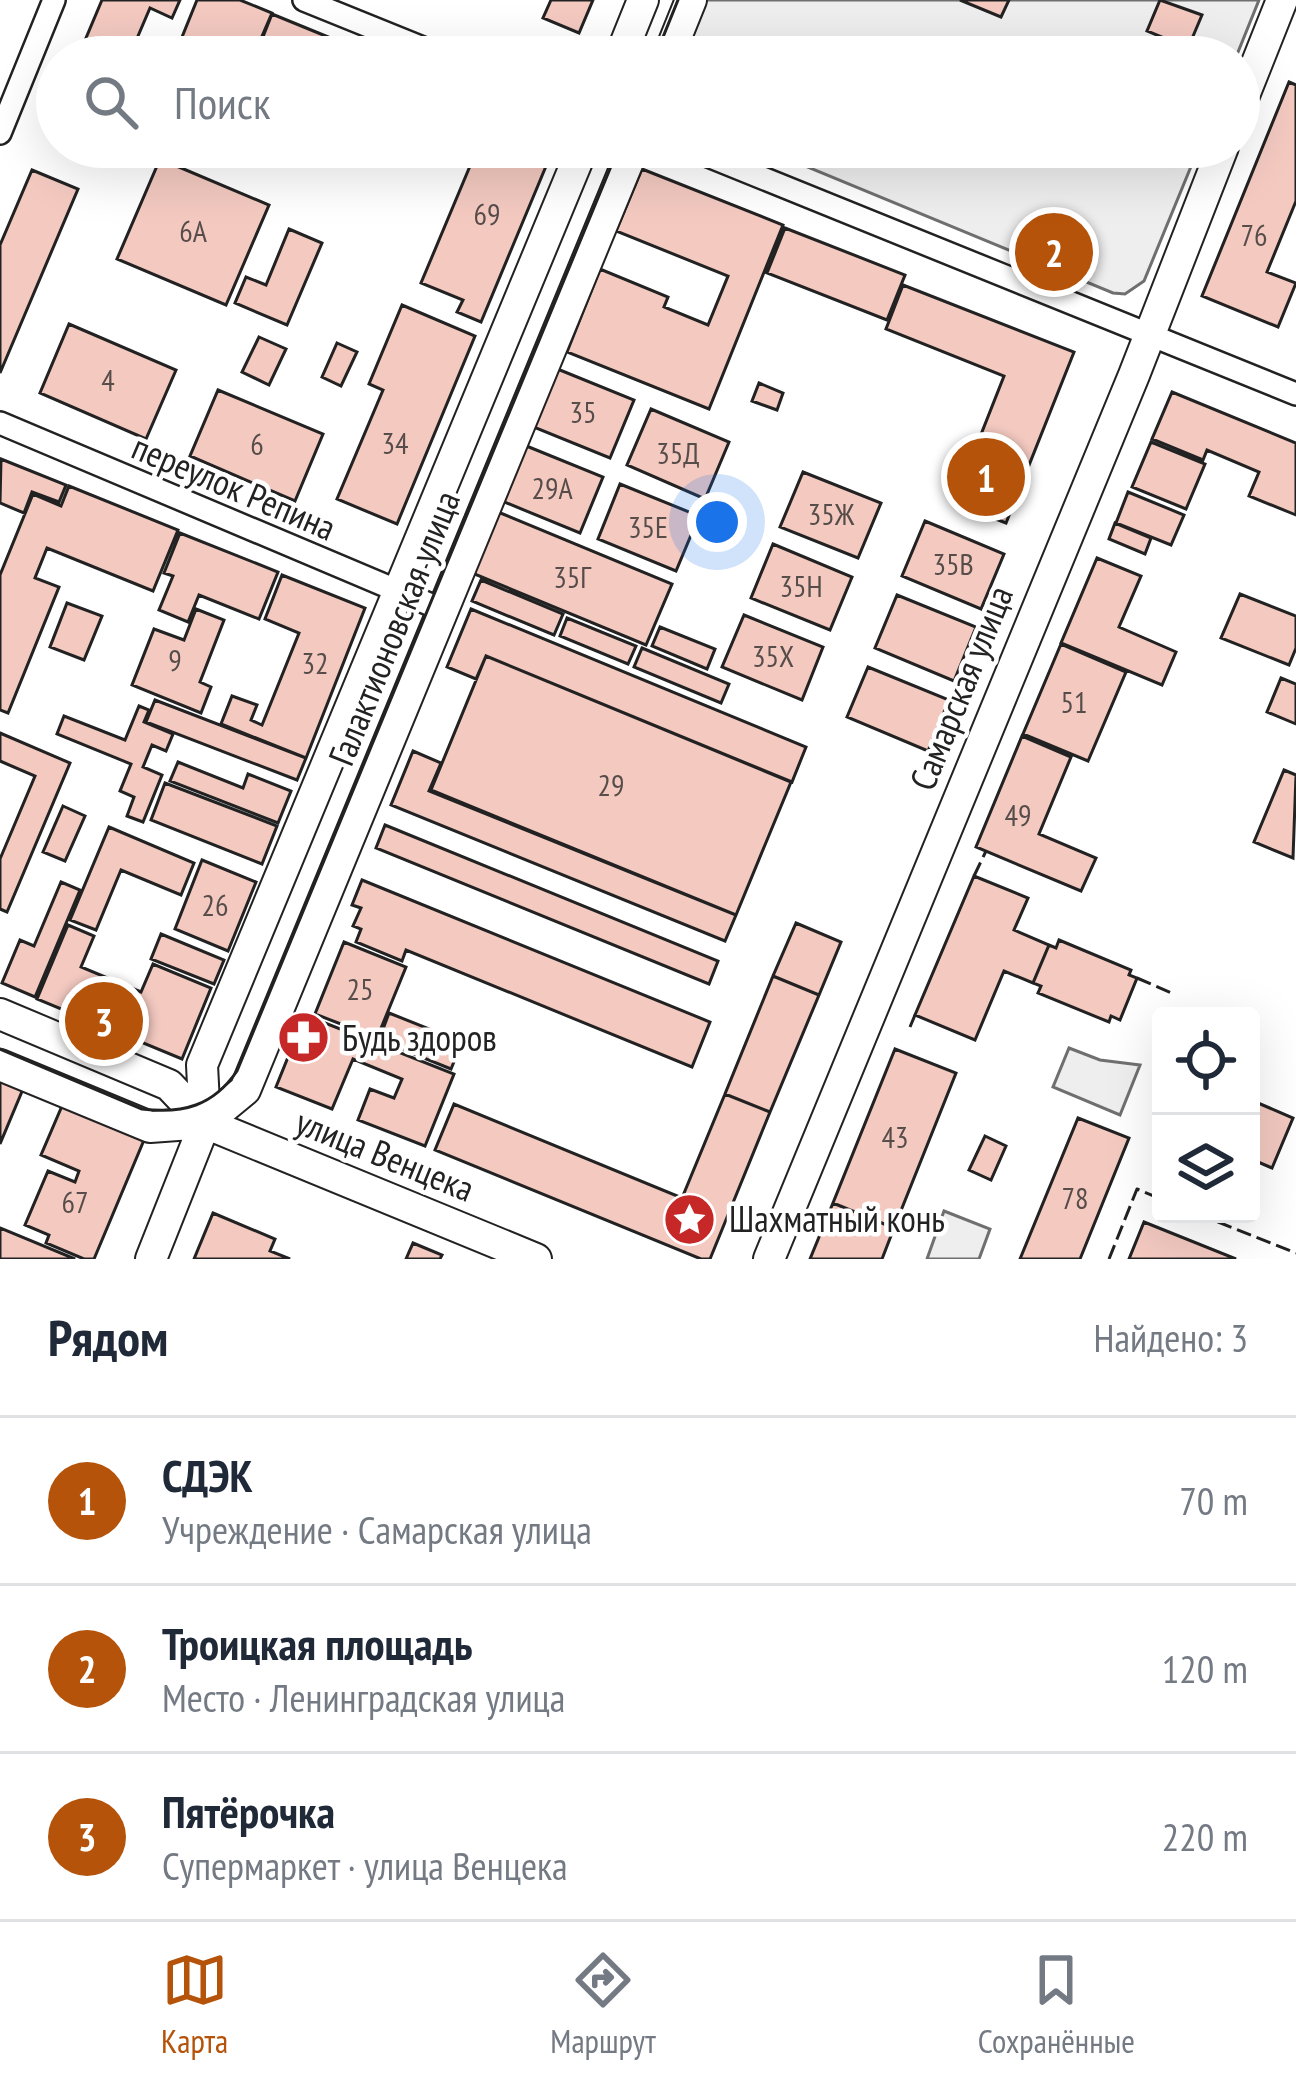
<!DOCTYPE html>
<html lang="ru">
<meta charset="utf-8">
<style>
:root{--surface:#fff;--page:#f6f6f7;--text:#1f2937;--muted:#747a83;--line:#e0e1e3;--accent:#b45309}
body{margin:0;font-family:"PT Sans Narrow",sans-serif;background:var(--page);color:var(--text)}
.controls{position:absolute;right:36px;bottom:36px;display:grid;overflow:hidden;border-radius:12px;box-shadow:0 12px 48px #0002}
.controls button{width:108px;height:108px;display:grid;place-items:center;padding:0;border:0;border-bottom:3px solid var(--line);background:var(--surface);color:var(--text);font:60px sans-serif}
.you{position:absolute;left:717px;top:522px;width:42px;height:42px;margin:-30px;border:9px solid #fff;border-radius:50%;background:#1a73e8;box-shadow:0 0 0 18px #1a73e833}
.badge{display:grid;place-items:center;width:78px;height:78px;border-radius:50%;background:var(--accent);color:#fff;font-size:39px;font-weight:700}
.pin{position:absolute;translate:-50% -50%;border:6px solid #fff;box-shadow:0 3px 12px #0006}
.list{margin:0;padding:0;list-style:none}
h2{display:flex;justify-content:space-between;align-items:center;height:156px;margin:0;padding:0 48px;font-size:51px}
h2 small{font-size:39px;font-weight:400;color:var(--muted)}
.list li{display:grid;grid-template-columns:78px 1fr auto;gap:36px;align-items:center;box-sizing:border-box;height:168px;padding:0 48px;border-top:3px solid var(--line)}
.list b{display:block;font-size:45px;white-space:nowrap}
.list p{margin:0;font-size:39px;white-space:nowrap;color:var(--muted)}
.list em{font-size:39px;font-style:normal;color:var(--muted)}
.icon{flex:none;width:66px;height:66px;fill:none;stroke:currentColor;stroke-width:2;stroke-linecap:round;stroke-linejoin:round}
.map{position:relative;flex:none;width:1296px;height:1259px;overflow:hidden}
.search{position:absolute;background:var(--surface);box-shadow:0 12px 48px #0002;left:36px;right:36px;top:36px;height:132px;display:flex;align-items:center;gap:30px;box-sizing:border-box;padding:0 42px;border-radius:66px;color:var(--muted);font-size:45px}
.sheet{height:660px;background:var(--surface)}
nav{display:flex;justify-content:space-around;align-items:center;box-sizing:border-box;height:168px;border-top:3px solid var(--line);background:var(--surface);font-size:33px;color:var(--muted)}
nav a{display:grid;justify-items:center;gap:6px}
nav .on{color:var(--accent)}
.map>svg:first-child{display:block}
.green{fill:#eee;stroke:#6f6f6f;stroke-width:3}
.building{fill:#f3c9c0;stroke:#222;stroke-width:3}
.lines{fill:none;stroke-linecap:round;stroke-linejoin:round}
.street-casing{stroke:#222;stroke-width:26}
.secondary-casing{stroke:#222;stroke-width:34}
.street{stroke:#fff;stroke-width:21}
.secondary{stroke:#fff;stroke-width:30}
.tram{stroke:#222;stroke-width:3}
.fence{stroke:#222;stroke-width:3;stroke-dasharray:15 6;stroke-linecap:butt}
.labels{text-anchor:middle;stroke-width:9;stroke-linejoin:round;paint-order:stroke}
.number-label{font-size:30px;fill:#564c4a}
.street-label{font-size:36px;fill:#222;stroke:#fff}
.poi-label{font-size:36px;fill:#222;stroke:#fff;text-anchor:start}
</style>
<div class="map">
<svg width="1296" height="1259" viewBox="0 0 1296 1259">
<rect width="100%" height="100%" fill="#fff"/>
<path class="green" d="M704,0H1259L1236,57H680Z
M759,147H1199L1144,281L1125,294L1113,293Z
M1069,1048L1100,1060L1140,1065L1120,1115L1053,1087Z
M944,1211L990,1229L979,1259H927Z"/>
<path class="building" d="M102,0H180L172,18L150,8L129,57H78Z
M197,0H240L272,13L253,57H203L178,47Z
M551,0H593L579,33L543,18Z
M960,0H1009L1001,17Z
M1160,0L1202,15L1188,48L1147,31Z
M272,14L377,57H255Z
M1289,82L1296,85V201L1267,272L1296,283L1278,327L1202,296Z
M478,147H554L481,322L457,312L463,300L421,283Z
M160,159L269,205L226,305L117,259Z
M642,169L783,225L709,409L567,352L600,269L668,297L664,307L708,325L728,276L616,231Z
M32,170L78,189L0,373V245Z
M785,228L905,275L887,320L767,273Z
M289,229L322,243L287,325L235,303L246,277L266,285Z
M903,285L1074,352L1006,523L954,503L1004,376L886,329Z
M402,305L475,336L397,524L337,499L383,390L369,384Z
M69,324L176,370L146,439L40,393Z
M259,337L286,349L269,385L242,372Z
M337,343L357,352L341,386L322,377Z
M555,368L634,400L610,458L531,426Z
M759,383L783,393L777,410L752,401Z
M218,390L323,434L295,501L190,456Z
M1172,392L1296,443V515L1249,496L1259,472L1207,450L1203,460L1152,439Z
M651,409L729,442L705,499L627,465Z
M1151,442L1205,464L1186,509L1132,487Z
M524,445L603,477L580,533L502,501Z
M1,459L66,485L59,502L32,492L24,513L0,503Z
M803,472L881,503L858,558L780,527Z
M620,484L699,516L676,571L598,539Z
M69,486L178,530L153,591L47,548L35,578L59,587L8,713L0,710V575L33,494L61,506Z
M1128,492L1184,515L1171,545L1116,523Z
M498,512L672,584L646,645L472,573Z
M925,521L1004,554L981,609L902,576Z
M1115,523L1151,538L1145,554L1109,539Z
M180,533L278,572L259,619L199,595L188,622L159,610L173,576L164,573Z
M773,544L852,577L830,630L751,598Z
M1097,558L1141,576L1119,627L1176,652L1162,685L1061,643Z
M282,575L365,608L306,758L221,724L232,696L257,705L251,720L262,725L299,633L265,619Z
M481,580L563,614L554,635L472,601Z
M1240,594L1296,616V648L1289,665L1221,638Z
M897,595L976,627L954,681L875,648Z
M67,603L102,616L84,660L50,647Z
M196,609L224,620L200,682L211,687L201,713L132,685L154,629L184,640Z
M471,609L806,747L792,782L486,656L476,679L447,667Z
M744,615L823,647L802,700L722,667Z
M567,618L636,646L628,664L560,636Z
M660,627L715,649L707,669L652,646Z
M1061,644L1126,672L1088,761L1023,734Z
M642,648L729,684L721,703L634,667Z
M486,656L791,782L736,915L431,790Z
M868,667L949,700L928,751L847,717Z
M1281,678L1296,684V724L1267,712Z
M155,700L306,758L297,780L146,722Z
M139,706L149,710L144,722L173,734L166,751L152,745L143,767L162,775L143,822L127,816L134,797L120,791L131,764L57,734L64,716L125,740Z
M0,733L70,763L7,912L0,909V859L35,776L0,761Z
M1022,736L1071,757L1039,834L1096,858L1081,891L976,847Z
M413,751L441,763L429,791L736,915L725,941L391,805Z
M178,762L243,788L248,774L291,791L278,823L170,781Z
M1284,770L1296,775L1293,858L1254,842Z
M165,783L277,826L262,864L151,820Z
M63,806L85,816L65,861L43,852Z
M385,825L718,961L709,984L376,848Z
M109,827L194,863L181,895L121,870L96,930L70,920Z
M202,860L256,882L228,951L175,929Z
M974,876L1028,898L1014,930L1049,945L1033,983L1004,971L975,1040L915,1015Z
M362,880L710,1022L692,1067L406,950L402,961L356,942L361,929L353,926L361,908L352,905Z
M61,882L80,890L35,997L2,983L20,940L34,946Z
M796,923L841,942L819,995L773,976Z
M68,925L94,936L81,967L141,992L153,964L211,988L182,1059L37,999Z
M161,934L224,960L214,984L151,959Z
M1059,940L1131,970L1129,975L1137,978L1120,1020L1111,1016L1109,1022L1038,993L1041,986L1033,983L1049,945L1056,948Z
M344,942L406,967L377,1038L315,1014Z
M773,976L819,995L770,1112L725,1094Z
M389,1013L462,1042L451,1069L379,1040Z
M305,1015L454,1074L425,1146L358,1120L370,1089L394,1098L402,1079L353,1059L332,1109L276,1087Z
M895,1049L956,1073L894,1228L833,1203Z
M0,1080L23,1089L0,1144Z
M725,1094L770,1112L710,1259H701L435,1150L454,1104L682,1198Z
M1251,1100L1293,1118L1272,1168L1251,1159Z
M62,1106L144,1140L94,1259H84L46,1243L49,1235L25,1225L48,1171L75,1182L79,1171L41,1155Z
M1078,1118L1129,1138L1080,1259H1020Z
M985,1136L1006,1146L991,1180L969,1170Z
M833,1203L894,1228L882,1259H810Z
M213,1213L275,1239L270,1251L290,1259H194Z
M1144,1222L1236,1259H1129Z
M0,1228L75,1259H0Z
M413,1243L442,1255L440,1259H406Z"/>
<g class="lines">
<defs>
<path id="street" d="M304,0L445,57
M0,133L54,0
M686,147L1296,394
M0,423L443,610"/>
<path id="secondary" d="M620,57L643,0
M668,57L691,0
M1239,108L1282,0
M0,1014L169,1085L205,1123L536,1259
M0,1065L150,1127L205,1123
M205,1123L245,1090L634,147
M151,1259L205,1123L202,1065L583,147
M769,1259L1134,375L1223,147"/>
</defs>
<use href="#street" class="street-casing"/>
<use href="#secondary" class="secondary-casing"/>
<use href="#street" class="street"/>
<use href="#secondary" class="secondary"/>
<path class="tram" d="M655,57L678,0
M0,1049L142,1109C183,1114 213,1106 237,1071L619,147"/>
<path class="fence" d="M974,876L986,851
M1137,978L1174,994
M910,1027L915,1015
M1198,1214L1296,1253
M1109,1259L1137,1189L1161,1199"/>
</g>
<defs>
<symbol id="pharmacy-disc" viewBox="-11 -11 22 22"><circle r="9.5" fill="#c62828" stroke="#fff"/><path d="M-2-6h4v4h4v4h-4v4h-4v-4h-4v-4h4Z" fill="#fff"/></symbol>
<symbol id="sight-disc" viewBox="-11 -11 22 22"><circle r="9.5" fill="#c62828" stroke="#fff"/><path d="M0-6L1.8-2.2L6-1.7L2.9 1.2L3.7 5.4L0 3.3L-3.7 5.4L-2.9 1.2L-6-1.7L-1.8-2.2Z" fill="#fff"/></symbol>
</defs>
<g fill-rule="evenodd">
<use href="#pharmacy-disc" x="274" y="1008" width="59" height="59"/>
<use href="#sight-disc" x="660" y="1190" width="59" height="59"/>
</g>
<g class="labels">
<g class="number-label">
<text x="487" y="225">69</text>
<text x="193" y="242">6А</text>
<text x="1254" y="246">76</text>
<text x="108" y="391">4</text>
<text x="583" y="423">35</text>
<text x="395" y="454">34</text>
<text x="257" y="455">6</text>
<text x="678" y="464">35Д</text>
<text x="552" y="499">29А</text>
<text x="831" y="525">35Ж</text>
<text x="648" y="538">35Е</text>
<text x="953" y="575">35В</text>
<text x="572" y="588">35Г</text>
<text x="801" y="597">35Н</text>
<text x="773" y="667">35Х</text>
<text x="175" y="671">9</text>
<text x="315" y="674">32</text>
<text x="1074" y="713">51</text>
<text x="611" y="796">29</text>
<text x="1018" y="826">49</text>
<text x="215" y="916">26</text>
<text x="360" y="1000">25</text>
<text x="895" y="1148">43</text>
<text x="1075" y="1209">78</text>
<text x="75" y="1213">67</text>
</g>
<g class="street-label">
<text transform="translate(234 487) rotate(23)" y="13">переулок Репина</text>
<text transform="translate(394 628) rotate(-68)" y="13">Галактионовская улица</text>
<text transform="translate(961 688) rotate(-68)" y="13">Самарская улица</text>
<text transform="translate(385 1155) rotate(22)" y="13">улица Венцека</text>
</g>
<g class="poi-label">
<text x="342" y="1051">Будь здоров</text>
<text x="729" y="1232">Шахматный конь</text>
</g>
</g>
</svg>
<div class="controls">
<button><svg class="icon" aria-label="locate" viewBox="0 0 24 24"><circle cx="12" cy="12" r="6"/><path d="M12 2v4M12 18v4M2 12h4M18 12h4"/></svg></button>
<button><svg class="icon" aria-label="layers" viewBox="0 0 24 24"><path d="M12 4l9 5-9 5-9-5zM3 14l9 5 9-5"/></svg></button>
</div>
<div class="you"></div>
<div class="pin badge" style="left:986px;top:477px">1</div>
<div class="pin badge" style="left:1054px;top:252px">2</div>
<div class="pin badge" style="left:104px;top:1021px">3</div>
<div class="search"><svg class="icon" aria-label="search" viewBox="0 0 24 24"><circle cx="10" cy="10" r="6"/><path d="M15 15l6 6"/></svg>Поиск</div>
</div>
<section class="sheet">
<h2>Рядом<small>Найдено: 3</small></h2>
<ul class="list">
<li><span class="badge">1</span><div><b>СДЭК</b><p>Учреждение · Самарская улица</p></div><em>70 m</em></li>
<li><span class="badge">2</span><div><b>Троицкая площадь</b><p>Место · Ленинградская улица</p></div><em>120 m</em></li>
<li><span class="badge">3</span><div><b>Пятёрочка</b><p>Супермаркет · улица Венцека</p></div><em>220 m</em></li>
</ul>
</section>
<nav>
<a class="on"><svg class="icon" aria-label="map" viewBox="0 0 24 24"><path d="M3 6l6-2 6 2 6-2v14l-6 2-6-2-6 2zM9 4v14M15 6v14"/></svg>Карта</a>
<a><svg class="icon" aria-label="directions" viewBox="0 0 24 24"><path d="M12 3l9 9-9 9-9-9zM9 14v-3h6M13 9l2 2-2 2"/></svg>Маршрут</a>
<a><svg class="icon" aria-label="saved" viewBox="0 0 24 24"><path d="M7 4h10v16l-5-4-5 4z"/></svg>Сохранённые</a>
</nav>
